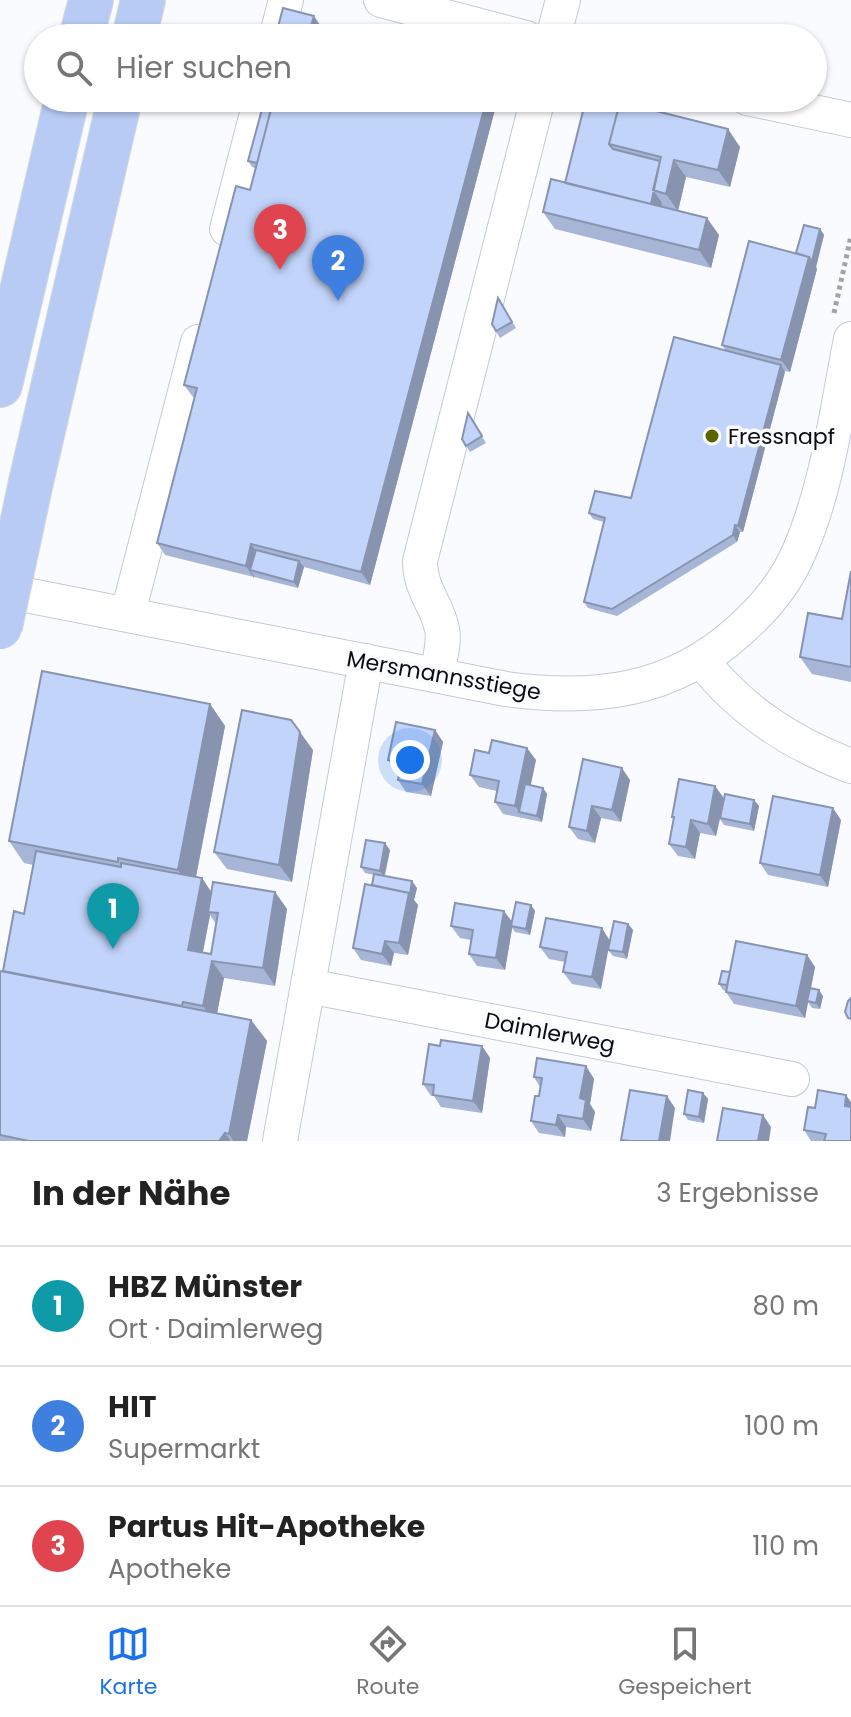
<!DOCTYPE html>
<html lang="de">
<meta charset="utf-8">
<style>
:root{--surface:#fff;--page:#f2f2f2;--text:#222;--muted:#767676;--line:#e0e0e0;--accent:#1a73e8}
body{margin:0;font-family:Poppins,sans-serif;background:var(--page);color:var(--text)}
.you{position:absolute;left:410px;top:760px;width:28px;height:28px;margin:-20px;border:6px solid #fff;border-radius:50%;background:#1a73e8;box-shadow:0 0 0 12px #1a73e833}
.badge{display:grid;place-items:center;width:52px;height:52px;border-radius:50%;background:var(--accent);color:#fff;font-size:26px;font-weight:700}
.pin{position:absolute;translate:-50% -66px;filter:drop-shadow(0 2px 4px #0008)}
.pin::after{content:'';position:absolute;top:42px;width:28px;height:24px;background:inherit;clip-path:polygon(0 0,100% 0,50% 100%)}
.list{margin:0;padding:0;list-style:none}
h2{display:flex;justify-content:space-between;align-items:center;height:104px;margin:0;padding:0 32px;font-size:34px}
h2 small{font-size:26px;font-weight:400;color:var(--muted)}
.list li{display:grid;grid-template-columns:52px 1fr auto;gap:24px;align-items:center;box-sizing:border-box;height:120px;padding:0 32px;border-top:2px solid var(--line)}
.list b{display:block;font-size:30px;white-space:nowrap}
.list p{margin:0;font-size:26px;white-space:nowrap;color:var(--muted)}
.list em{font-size:26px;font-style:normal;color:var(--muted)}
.icon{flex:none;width:44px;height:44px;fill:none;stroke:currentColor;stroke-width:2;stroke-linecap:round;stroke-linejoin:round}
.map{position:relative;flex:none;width:851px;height:1141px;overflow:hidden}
.search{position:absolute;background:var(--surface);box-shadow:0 2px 6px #0004;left:24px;right:24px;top:24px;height:88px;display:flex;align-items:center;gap:20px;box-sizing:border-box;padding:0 28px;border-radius:44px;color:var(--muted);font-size:30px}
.sheet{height:464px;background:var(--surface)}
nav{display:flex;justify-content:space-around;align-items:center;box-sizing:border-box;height:112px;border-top:2px solid var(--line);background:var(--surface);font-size:22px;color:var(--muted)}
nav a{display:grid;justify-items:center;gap:4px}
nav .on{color:var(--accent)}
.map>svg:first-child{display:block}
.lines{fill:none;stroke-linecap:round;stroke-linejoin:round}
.minor-casing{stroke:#c3cad8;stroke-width:36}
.highway-casing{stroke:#d8d8d9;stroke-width:46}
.path{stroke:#a1a3a7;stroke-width:5;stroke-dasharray:4 4;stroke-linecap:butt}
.minor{stroke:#fff;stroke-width:34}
.highway{stroke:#b8cbf4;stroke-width:44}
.highway-bridge-casing{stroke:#d8d8d9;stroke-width:46;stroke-linecap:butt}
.highway-bridge{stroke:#b8cbf4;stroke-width:44}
.wall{fill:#a7b6d7;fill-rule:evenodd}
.shaded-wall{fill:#8894af}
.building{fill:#c2d4fa;stroke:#8894af;stroke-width:2}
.poi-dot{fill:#5b6402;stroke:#f9fbfe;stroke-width:3}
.labels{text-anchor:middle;stroke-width:7;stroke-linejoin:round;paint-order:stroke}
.poi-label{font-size:22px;fill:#0a0c11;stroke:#f9fbfe;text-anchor:start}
.street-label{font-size:22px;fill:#0a0c11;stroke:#f9fbfe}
</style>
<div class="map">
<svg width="851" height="1141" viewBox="0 0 851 1141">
<rect width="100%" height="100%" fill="#f9fbfe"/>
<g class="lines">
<defs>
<path id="minor" d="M381,0L526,38
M276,38L286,0
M553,38L563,0
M747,98L851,120
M227,229L261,98
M0,590L506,689C595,701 672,692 740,630C764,609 786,582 799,552C828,486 837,409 851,339
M128,613L198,342
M701,660C742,711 790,743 851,766
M437,675C439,660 445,644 442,629C437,604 420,590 420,561L538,98
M308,986L792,1079
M280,1141L366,661"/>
<path id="highway" d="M81,38L91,0
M134,38L143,0
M0,385L67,98
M31,482L120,98"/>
</defs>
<use href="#minor" class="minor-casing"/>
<use href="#highway" class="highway-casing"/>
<path class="path" d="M834,313L851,236"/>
<use href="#minor" class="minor"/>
<use href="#highway" class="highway"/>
<defs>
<path id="highway-bridge" d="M0,627L31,482"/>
</defs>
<use href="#highway-bridge" class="highway-bridge-casing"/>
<use href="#highway-bridge" class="highway-bridge"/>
</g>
<path class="wall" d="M265,98H498L370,585L304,567L298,588L165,555L157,543L195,397H193L184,385L250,190L255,168L252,167L248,161Z
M586,99L740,147L730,187L686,177L678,211L719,235L711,268L555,229L543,212L565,183Z
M820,229L824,235L816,267L817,269L790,372L785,371L743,532H740L737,542L617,616L588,608L584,602L604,522L593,519L589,513L631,498L726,351L722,345L796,253Z
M502,305L516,328L500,338L496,331Z
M468,413L486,443L470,452L462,439Z
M851,571V682L812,674L800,657L842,619Z
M210,704L225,726L196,877L202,878L211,892H275L287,909L275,986L224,978L217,1013L251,1020L267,1041L247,1141H0V971H3L24,914L33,865L24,863L9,841ZM210,915L216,924L211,954L203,952Z
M435,730L443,742L431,796L406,792L398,780L399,773L397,772L388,760Z
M527,748L536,760L530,786L543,788L547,794L542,822L503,814L495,802L497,791L479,787L470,775L489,753Z
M313,750L292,882L227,869L214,852Z
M583,759L630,780L621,822L601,818L595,843L578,839L569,827Z
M715,786L724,798L754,800L759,806L754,831L724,825L720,819L716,836L700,833L695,859L678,856L669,844L674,820L672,817Z
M841,820L828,887L768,875L760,863Z
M390,850L385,876L417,888L414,900L418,905L408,955L394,953L391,966L361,960L353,948L374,875L365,873L361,867Z
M531,905L535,911L530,935L515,932L512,928L505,970L477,966L469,954L471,940L460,938L451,926L512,922Z
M628,924L633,930L627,959L613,956L608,950Z
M602,928L601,989L572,984L563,972L565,962L549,959L540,947Z
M807,955L815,967L811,988L823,996L820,1009L812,1008L808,1002L805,1018L734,1004L726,992V991L723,990L719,984L730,972Z
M440,1046H482L490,1058L482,1113L441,1107L434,1096H431L423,1084Z
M586,1066L594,1079L590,1104L595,1112L591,1131L566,1127L565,1137L539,1133L531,1121L539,1096L540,1087L534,1077Z
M703,1093L708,1099L704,1123L688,1120L684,1114Z
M815,1108L851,1141H811L804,1130Z"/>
<path class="shaded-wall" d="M314,16L322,28L319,38L310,29Z
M487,98H498L370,585L361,572Z
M728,129L740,147L730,187L718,170Z
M674,160L686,177L678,211L666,194Z
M654,191L662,203L658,220L650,208Z
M707,218L719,235L711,268L699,250Z
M820,229L824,235L816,267L817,269L790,372L781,360L809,257Z
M781,365L785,372L743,532L738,526Z
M735,525L740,532L737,542L733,535Z
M251,544L260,556L250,570L254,576V578L246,566Z
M299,561L304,567L298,588L294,582Z
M210,704L225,726L193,892L178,870Z
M435,730L443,742L431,796L422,784Z
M300,732L313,750L292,882L279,865Z
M527,748L536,760L525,813L519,812L515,806Z
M622,768L630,780L621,822L612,810Z
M715,786L724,799L716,836L708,824Z
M543,788L547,794L542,822L537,816Z
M754,800L759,806L754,831L750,824Z
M592,806L601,818L595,843L587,831Z
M833,808L841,820L828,887L820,875Z
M691,820L700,833L695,859L686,847Z
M385,843L390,850L384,877L380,871Z
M202,878L214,896L208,912L210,915L200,967L188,950Z
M412,881L417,888L414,900L418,905L408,955L399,943Z
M275,892L287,909L275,986L263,968Z
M531,905L535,911L530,935L526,929Z
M504,911L513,923L505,970L496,958Z
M628,924L633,930L627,959L623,952Z
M602,928L610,941L601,989L592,977Z
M385,941L394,953L391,966L382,954Z
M807,955L815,967L805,1018L796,1006Z
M212,961L224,978L215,1023L203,1006Z
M819,990L823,996L820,1009L816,1003Z
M251,1020L267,1041L247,1141H233L229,1134Z
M482,1046L490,1058L482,1113L473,1101Z
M586,1066L594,1079L590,1104L595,1112L591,1131L583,1119L580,1098Z
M703,1093L708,1099L704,1123L699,1117Z
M846,1095L851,1102V1114L845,1106Z
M667,1096L675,1108L670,1141H659Z
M558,1115L566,1127L565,1137L556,1125Z
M763,1115L771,1127L769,1141H758Z
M225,1133L231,1141H219Z"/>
<path class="building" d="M283,8L314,16L310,29L346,38H275Z
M265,98H274L257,163L248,161Z
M274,98H487L361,572L251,544L246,566L157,543L197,388L184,385L236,186L250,190Z
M586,99L619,106L609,144L613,149L660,161L651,204L565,183Z
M620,102L728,129L718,170L674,160L666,194L653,190L661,157L609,144Z
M551,179L707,218L699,250L543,212Z
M804,225L820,229L812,261L809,257L796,253Z
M749,241L809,257L781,360L722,345Z
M498,298L512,322L496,331L492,324Z
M674,337L781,365L738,526L735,525L733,535L612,609L584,602L605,518L589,513L595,491L631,498Z
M468,413L482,436L466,446L462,439Z
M256,550L299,561L294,582L250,570Z
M851,571V667L800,657L808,613L842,619Z
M42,671L210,704L178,870L118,858V862L9,841Z
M242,710L291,720L300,732L279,865L214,852Z
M396,722L435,730L422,784L398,780L401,763L388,760Z
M492,740L527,748L515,806L495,802L499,781L470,775L475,750L489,753Z
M583,759L622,768L612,810L592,806L587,831L569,827Z
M679,779L715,786L708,824L691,820L686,847L669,844L674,817H672Z
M525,784L543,788L537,816L519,812Z
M725,794L754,800L750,824L720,818Z
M773,796L833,808L820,875L760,863Z
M366,840L385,843L380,871L361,867Z
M36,851L121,867V863L202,878L188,950L211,954L218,913L208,912L213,882L275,892L263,968L212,961L203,1006L183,1002L182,1006L3,971L14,911L24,914Z
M374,874L412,881L410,894L409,893L372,885Z
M365,884L409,893L399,943L385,941L382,954L353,948Z
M516,902L531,905L526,929L511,926Z
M455,903L504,911L496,958L469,954L473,930L451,926Z
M546,918L602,928L592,977L563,972L567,952L540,947Z
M614,921L628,924L623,952L608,950Z
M736,941L807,955L796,1006L726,992Z
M0,971L251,1020L229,1134L225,1133L219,1141H29L0,1135Z
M722,971L730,972L727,985L719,984Z
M810,988L819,990L816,1003L807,1001Z
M851,998V1019L848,1018L845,1012L848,1001Z
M441,1040L482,1046L473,1101L433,1095L434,1085L423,1084L429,1044L440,1046Z
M537,1058L586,1066L580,1098L586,1100L583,1119L558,1115L556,1125L531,1121L535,1096H539L542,1078L534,1077Z
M630,1090L667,1096L659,1141H630L621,1140Z
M688,1090L703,1093L699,1117L684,1114Z
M818,1090L846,1095L845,1106L851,1107V1141H824L826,1134L804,1130L808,1107L815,1108Z
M723,1108L763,1115L758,1141H717Z"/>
<circle class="poi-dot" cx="712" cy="436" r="8"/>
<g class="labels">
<g class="poi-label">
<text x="728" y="444">Fressnapf</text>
</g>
<g class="street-label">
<text transform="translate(444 675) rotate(10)" y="8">Mersmannsstiege</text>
<text transform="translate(550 1032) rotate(11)" y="8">Daimlerweg</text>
</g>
</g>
</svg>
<div class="you"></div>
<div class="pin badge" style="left:113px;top:949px;background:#0f9aa8">1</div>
<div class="pin badge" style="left:338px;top:301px;background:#3f7fe0">2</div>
<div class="pin badge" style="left:280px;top:270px;background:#e0444e">3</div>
<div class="search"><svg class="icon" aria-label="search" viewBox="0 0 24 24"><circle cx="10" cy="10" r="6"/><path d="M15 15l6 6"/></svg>Hier suchen</div>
</div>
<section class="sheet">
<h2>In der Nähe<small>3 Ergebnisse</small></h2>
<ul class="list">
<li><span class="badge" style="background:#0f9aa8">1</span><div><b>HBZ Münster</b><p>Ort · Daimlerweg</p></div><em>80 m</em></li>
<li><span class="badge" style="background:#3f7fe0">2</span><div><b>HIT</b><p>Supermarkt</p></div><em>100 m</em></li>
<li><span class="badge" style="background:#e0444e">3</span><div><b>Partus Hit-Apotheke</b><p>Apotheke</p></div><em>110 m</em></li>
</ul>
</section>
<nav>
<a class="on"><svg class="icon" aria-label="map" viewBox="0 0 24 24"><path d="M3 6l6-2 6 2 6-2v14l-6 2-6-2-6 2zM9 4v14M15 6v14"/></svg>Karte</a>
<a><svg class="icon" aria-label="directions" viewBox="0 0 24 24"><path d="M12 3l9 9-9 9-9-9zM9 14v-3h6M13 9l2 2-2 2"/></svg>Route</a>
<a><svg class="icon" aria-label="saved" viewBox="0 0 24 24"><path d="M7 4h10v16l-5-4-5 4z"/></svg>Gespeichert</a>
</nav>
